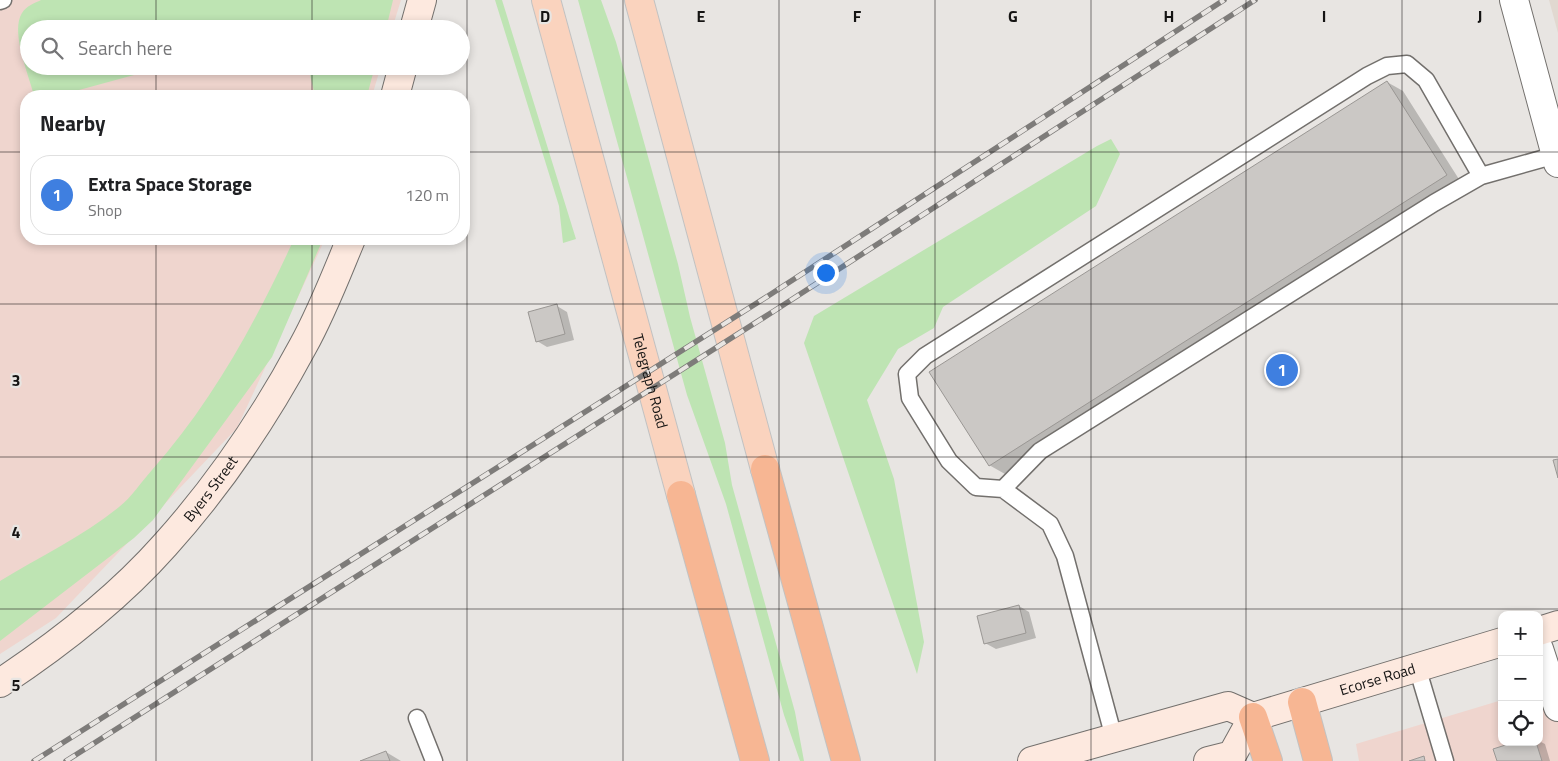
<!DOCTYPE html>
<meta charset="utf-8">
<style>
:root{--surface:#fff;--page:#f6f6f6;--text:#202124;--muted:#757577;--line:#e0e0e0;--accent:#1b645a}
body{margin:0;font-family:"Titillium Web",sans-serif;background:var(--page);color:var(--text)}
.controls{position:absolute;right:15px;bottom:15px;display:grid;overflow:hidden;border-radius:10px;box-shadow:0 2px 8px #0003}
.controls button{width:45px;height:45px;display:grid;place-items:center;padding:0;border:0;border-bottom:1px solid var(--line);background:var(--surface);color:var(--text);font:25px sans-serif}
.you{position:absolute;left:825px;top:272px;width:18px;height:18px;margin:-12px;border:4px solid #fff;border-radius:50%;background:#1a73e8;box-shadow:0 0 0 8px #1a73e833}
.badge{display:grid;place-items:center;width:32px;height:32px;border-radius:50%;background:var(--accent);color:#fff;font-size:16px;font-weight:700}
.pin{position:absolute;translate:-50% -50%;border:2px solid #fff;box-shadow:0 1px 5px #0006}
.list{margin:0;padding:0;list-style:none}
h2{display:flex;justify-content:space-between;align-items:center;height:65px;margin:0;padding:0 20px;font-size:21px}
h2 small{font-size:16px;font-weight:400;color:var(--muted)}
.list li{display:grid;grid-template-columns:32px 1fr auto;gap:15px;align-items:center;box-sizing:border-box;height:80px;margin:0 10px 10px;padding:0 10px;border:1px solid var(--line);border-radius:20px}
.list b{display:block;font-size:19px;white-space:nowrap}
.list p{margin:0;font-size:16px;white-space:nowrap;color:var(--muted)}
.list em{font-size:16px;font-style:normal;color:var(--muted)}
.icon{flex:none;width:28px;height:28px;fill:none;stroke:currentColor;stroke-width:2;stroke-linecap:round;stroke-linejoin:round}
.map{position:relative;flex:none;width:1558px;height:761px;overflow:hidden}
.search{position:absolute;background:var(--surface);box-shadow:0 2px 8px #0003;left:20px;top:20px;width:450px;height:55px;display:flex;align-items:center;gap:12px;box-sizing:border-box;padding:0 18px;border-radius:28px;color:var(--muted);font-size:19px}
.panel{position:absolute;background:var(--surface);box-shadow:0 2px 8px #0003;left:20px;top:90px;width:450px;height:155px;border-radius:20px}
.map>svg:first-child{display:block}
.commercial{fill:#efd5ce}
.built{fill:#e1d8d0}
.green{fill:#bee4b3}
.shadow{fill:#0003}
.building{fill:#cbc8c5;stroke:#9a9794}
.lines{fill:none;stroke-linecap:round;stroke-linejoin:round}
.lane-casing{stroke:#73706d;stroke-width:19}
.street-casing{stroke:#73706d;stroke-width:30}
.secondary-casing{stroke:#73706d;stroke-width:30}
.primary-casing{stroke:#c2c2c2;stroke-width:30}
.highway-casing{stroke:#c2c2c2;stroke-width:30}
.lane{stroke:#fff;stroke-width:16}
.street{stroke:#fff;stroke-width:28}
.secondary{stroke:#fde9df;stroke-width:28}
.primary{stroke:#fad3be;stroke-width:28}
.highway{stroke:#f7b693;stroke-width:28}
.rail-casing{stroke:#7e7c7a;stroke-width:5.5}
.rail{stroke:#e8e5e2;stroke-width:4;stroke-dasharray:11;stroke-linecap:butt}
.grid{fill:none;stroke:#151413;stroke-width:1;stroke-opacity:0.55}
.labels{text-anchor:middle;stroke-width:4.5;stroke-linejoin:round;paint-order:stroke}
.street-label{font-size:15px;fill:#151413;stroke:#e8e5e2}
.grid-label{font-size:16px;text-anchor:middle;font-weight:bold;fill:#151413;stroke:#e8e5e2;stroke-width:4.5;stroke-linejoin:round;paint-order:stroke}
</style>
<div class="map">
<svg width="1558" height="761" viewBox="0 0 1558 761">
<rect width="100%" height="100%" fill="#e8e5e2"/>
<path class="commercial" d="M0,0H401L392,29H29V66H381L372,96H26V239H325L237,428L56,618L0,654Z
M1558,683V761H1359L1356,744L1502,700V742H1539V689Z"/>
<path class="built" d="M1549,0H1558V33Z"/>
<path class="green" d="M41,0H393L386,29H29V66H167L57,96H34C29,75 10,32 22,13C26,6 35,3 41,0Z
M495,0H502L576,239L563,243L559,206Z
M578,0H601L616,42L678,264L690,317L725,443L732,485L795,712L804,761H800L784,715L726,504L687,395Z
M308,66H375L367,96H315Z
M1111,139L1120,154L1096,206L943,307L934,328L898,349L867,400L894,479L924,642L917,674L804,343L814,316L1097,146Z
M294,239H323L272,357L153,520L134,538L0,641V581C39,557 84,536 119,507C132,497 141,482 152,470C212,402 256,322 294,239Z"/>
<path class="shadow" d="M1387,82L1403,91L1462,184L1005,474L989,465Z
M557,306L567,312L574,340L547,347L537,341Z
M1019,606L1029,612L1036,638L996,649L985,643Z
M1539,741L1545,744L1550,761H1498L1519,742H1539Z
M386,752L401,761H363Z"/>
<path class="building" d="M1387,81L1447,175L989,466L929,372Z
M557,304L565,334L536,342L528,312Z
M1558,459V478L1553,460Z
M1019,605L1026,633L984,644L977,616Z
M1515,742H1536L1542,761H1497L1493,749Z
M386,751L390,761H360Z
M1424,756L1425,761H1409Z"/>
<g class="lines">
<defs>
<path id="lane" d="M0,1L3,0
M1003,489L1040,451L1434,203L1481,176
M1417,667L1445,761
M417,718L434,761
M1114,738L1065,556L1050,524L1003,489L976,487L949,461L910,398L907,374L925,356L1367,76L1387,66L1407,64L1426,80L1481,176L1556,155"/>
<path id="street" d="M1514,0L1558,163
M1539,649L1558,707"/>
<g id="secondary">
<path d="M414,29L422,0"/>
<path d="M395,96L403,66"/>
<path d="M1539,631L1558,625"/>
<path id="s1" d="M0,683C59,644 118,598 165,545C219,485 265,417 303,346C322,312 336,275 351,239"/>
<path id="s2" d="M1032,761L1228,706L1253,717L1502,642"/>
<path d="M1208,761L1232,755L1253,717"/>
</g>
<g id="primary">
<path id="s3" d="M546,0L681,495"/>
<path d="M639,0L765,469"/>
</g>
<path id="highway" d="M765,469L846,761
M681,495L755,761
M1302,702L1318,761
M1253,717L1268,761"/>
</defs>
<use href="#lane" class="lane-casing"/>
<use href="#street" class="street-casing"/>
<use href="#secondary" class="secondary-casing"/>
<use href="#primary" class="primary-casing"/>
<use href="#highway" class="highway-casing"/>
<use href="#lane" class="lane"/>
<use href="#street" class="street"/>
<use href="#secondary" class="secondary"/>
<use href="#primary" class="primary"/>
<use href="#highway" class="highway"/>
<defs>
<path id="rail" d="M34,761L768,296L1224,0
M66,761L774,311L1255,0"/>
</defs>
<use href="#rail" class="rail-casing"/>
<use href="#rail" class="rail"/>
</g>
<path class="grid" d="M156,0V29M312,0V29M467,0V761M623,0V761M779,0V761M935,0V761M1091,0V761M1246,0V761M1402,0V761M156,66V96M312,66V96M0,152H26M464,152H1558M156,239V761M312,239V761M0,304H1558M0,457H1558M0,609H1558"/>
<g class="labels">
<g class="street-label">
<text dy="5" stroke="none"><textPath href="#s3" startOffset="395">Telegraph Road</textPath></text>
<text dy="5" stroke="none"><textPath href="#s1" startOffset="288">Byers Street</textPath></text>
<text dy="5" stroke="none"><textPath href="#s2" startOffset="361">Ecorse Road</textPath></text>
</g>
</g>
<g class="grid-label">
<text x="545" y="22">D</text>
<text x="701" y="22">E</text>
<text x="857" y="22">F</text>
<text x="1013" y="22">G</text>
<text x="1169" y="22">H</text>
<text x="1324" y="22">I</text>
<text x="1480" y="22">J</text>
<text x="16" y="386">3</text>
<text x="16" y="538">4</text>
<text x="16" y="691">5</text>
</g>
</svg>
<div class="controls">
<button>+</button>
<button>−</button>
<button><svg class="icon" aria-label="locate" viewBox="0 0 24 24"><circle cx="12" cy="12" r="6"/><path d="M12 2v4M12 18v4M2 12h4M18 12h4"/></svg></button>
</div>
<div class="you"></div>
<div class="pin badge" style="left:1282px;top:370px;background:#3f7fe0">1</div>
<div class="search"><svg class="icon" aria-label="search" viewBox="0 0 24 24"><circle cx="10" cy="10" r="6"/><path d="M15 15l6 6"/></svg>Search here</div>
<section class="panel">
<h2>Nearby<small></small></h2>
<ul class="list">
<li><span class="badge" style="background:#3f7fe0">1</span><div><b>Extra Space Storage</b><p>Shop</p></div><em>120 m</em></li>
</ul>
</section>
</div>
